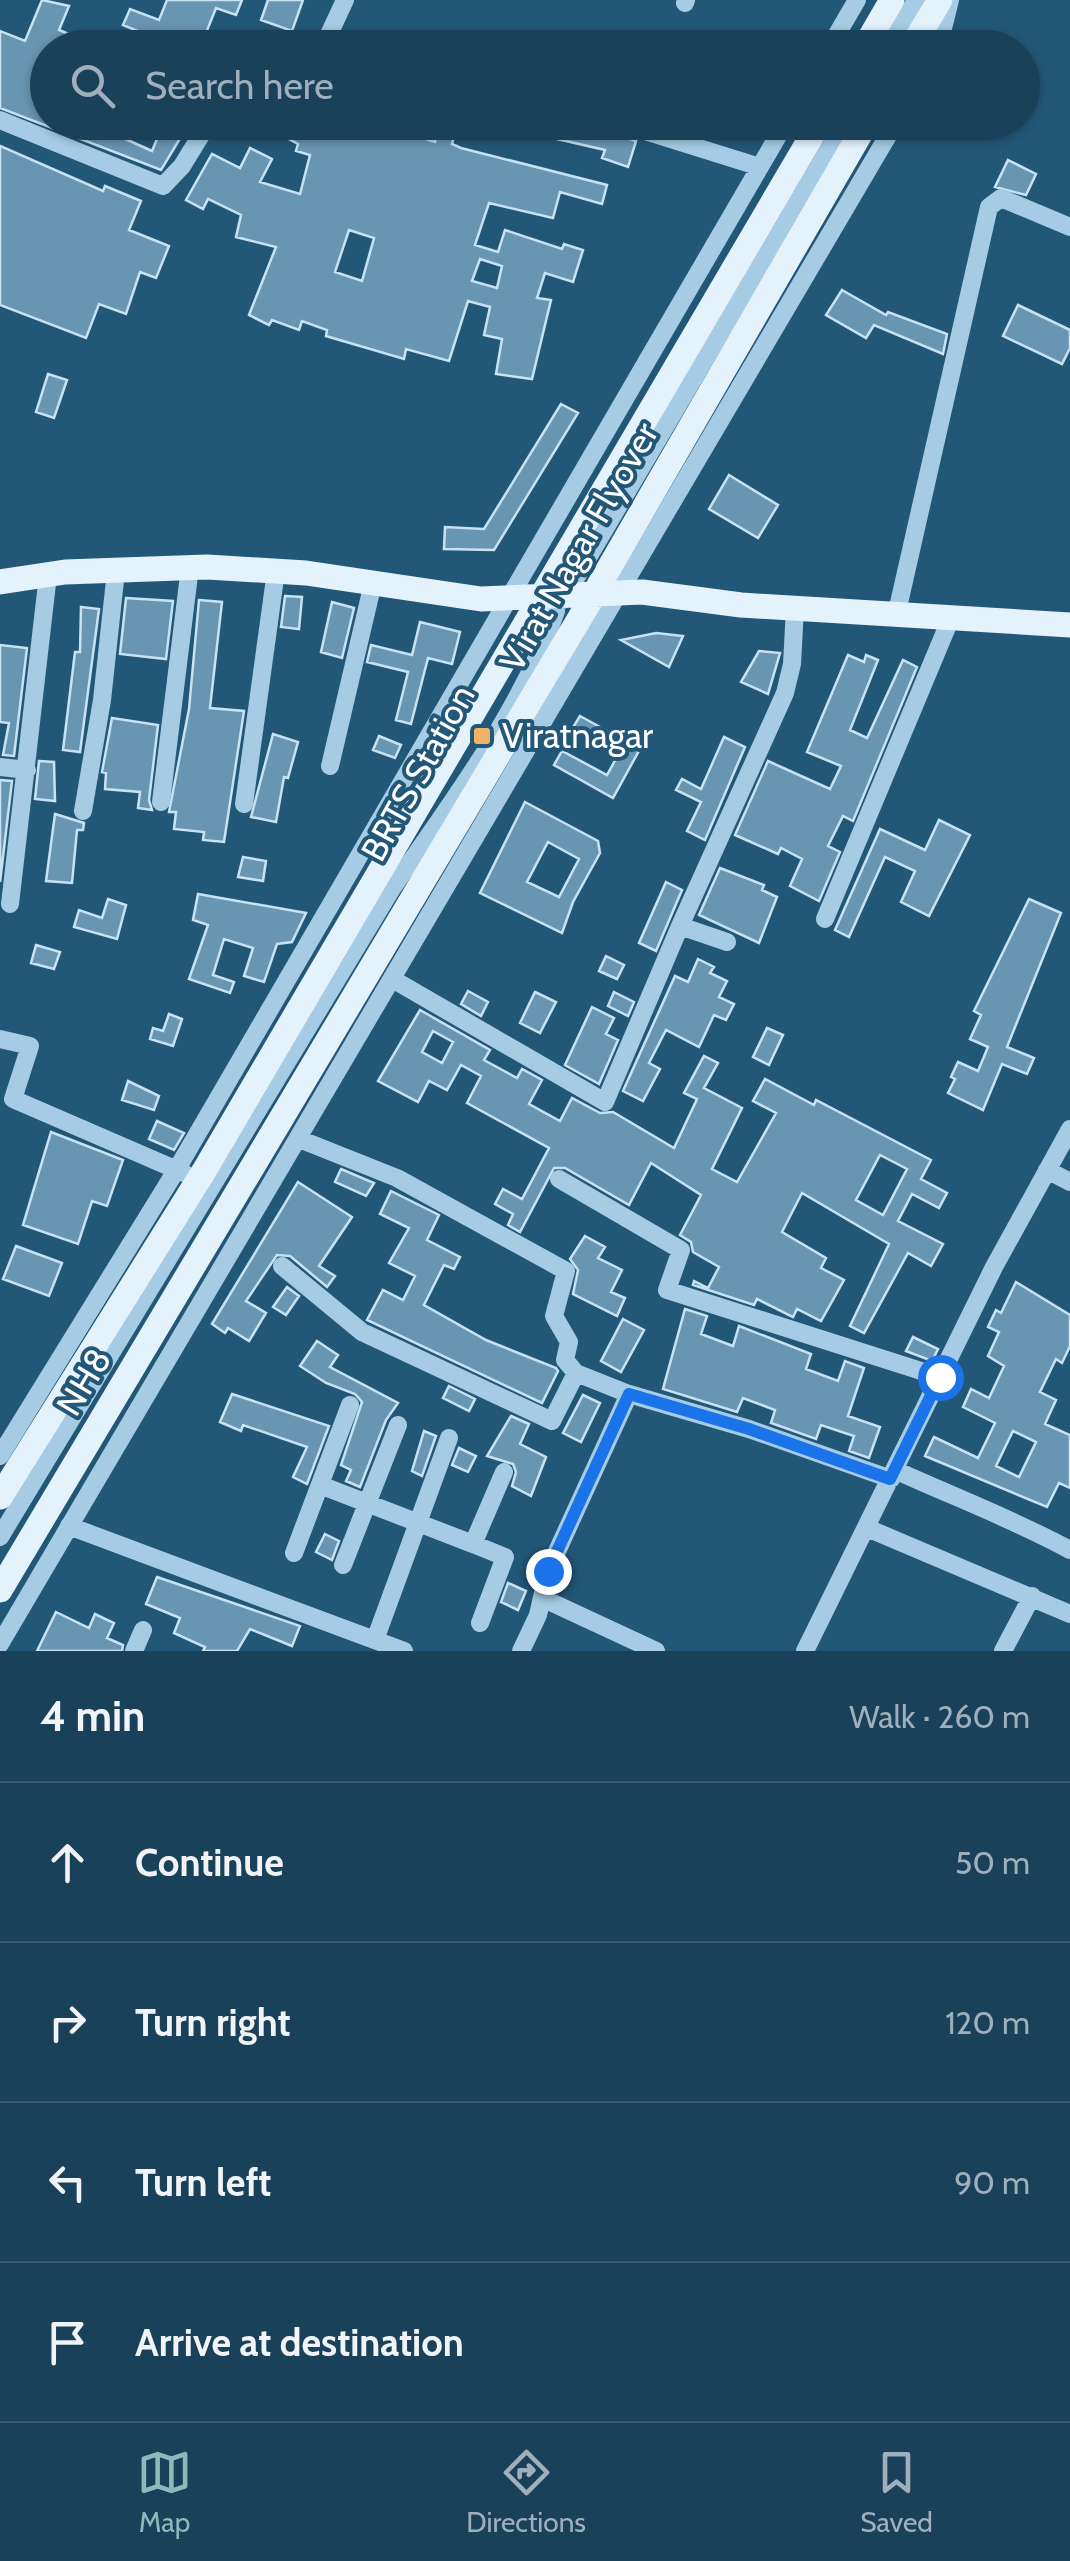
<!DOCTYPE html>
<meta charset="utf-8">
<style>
:root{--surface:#1a415a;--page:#234860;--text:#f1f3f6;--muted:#9fafbb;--line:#385a70;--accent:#8bbbb9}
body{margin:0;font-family:Cabin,sans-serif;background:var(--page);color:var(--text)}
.stop{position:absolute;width:30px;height:30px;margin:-22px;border:8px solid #1a73e8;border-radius:50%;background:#fff}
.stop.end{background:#1a73e8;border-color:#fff;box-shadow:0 2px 10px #0008}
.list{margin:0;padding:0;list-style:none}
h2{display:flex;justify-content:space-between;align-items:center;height:130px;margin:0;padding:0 40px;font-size:42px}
h2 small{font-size:32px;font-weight:400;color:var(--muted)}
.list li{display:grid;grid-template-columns:65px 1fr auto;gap:30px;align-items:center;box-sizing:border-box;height:160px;padding:0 40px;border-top:2px solid var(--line)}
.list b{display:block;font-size:38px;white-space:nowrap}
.list em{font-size:32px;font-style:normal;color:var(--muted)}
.icon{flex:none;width:55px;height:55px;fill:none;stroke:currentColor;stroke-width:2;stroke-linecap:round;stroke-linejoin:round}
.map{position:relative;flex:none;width:1070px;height:1651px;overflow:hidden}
.search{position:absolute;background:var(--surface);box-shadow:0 2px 8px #0004;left:30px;right:30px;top:30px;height:110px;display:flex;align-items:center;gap:25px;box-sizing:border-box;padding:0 35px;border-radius:55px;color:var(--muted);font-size:38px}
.sheet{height:770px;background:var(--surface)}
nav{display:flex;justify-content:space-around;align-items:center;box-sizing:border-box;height:140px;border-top:2px solid var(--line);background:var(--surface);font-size:28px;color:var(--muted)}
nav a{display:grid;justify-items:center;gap:5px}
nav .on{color:var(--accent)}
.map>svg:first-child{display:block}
.building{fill:#6895b1;stroke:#c7e3f3;stroke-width:2.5;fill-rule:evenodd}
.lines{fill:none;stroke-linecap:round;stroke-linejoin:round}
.minor{stroke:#a5cce4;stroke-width:18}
.major{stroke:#e4f2fc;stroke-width:25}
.route{stroke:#1a73e8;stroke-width:12}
.poi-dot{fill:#eeb168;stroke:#235778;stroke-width:4}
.labels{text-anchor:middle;stroke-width:8;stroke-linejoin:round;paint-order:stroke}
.street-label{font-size:35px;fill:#fff;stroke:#235778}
.poi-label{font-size:35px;fill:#fff;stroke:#235778;text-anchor:start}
</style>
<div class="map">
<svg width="1070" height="1651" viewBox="0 0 1070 1651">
<rect width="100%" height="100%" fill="#235778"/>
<path class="building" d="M42,0L69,6L59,30L101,47L48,48V75L42,89L48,91V122H127L121,137L152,151L164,122H190L161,170L0,108V31L25,41Z
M167,0H242L236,15L216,8L200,48H147L152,37L123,25L130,9L159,20Z
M268,0H303L292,31L261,20Z
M256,122H292L291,126L328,136L332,122L377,124L435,142L440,122H458L452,144L461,148L607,185L602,204L560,192L553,218L489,203L475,245L498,252L505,230L562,249L564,244L583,250L573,282L545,273L537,298L551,300L532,379L496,374L502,339L484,335L490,307L468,301L449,361L406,349L404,359L326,336L327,330L302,321L299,330L272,320L269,325L249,315L276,247L236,237L241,215L208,199L203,209L186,200L212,154L240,168L250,148L272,159L260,182L300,194L310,155L296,151L298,144ZM349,230L374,238L362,281L335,272ZM480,259L502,266L497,288L472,281Z
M533,122H578L636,141L628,167L602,158L605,150L531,133Z
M0,146L103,191L105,186L141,201L129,230L169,246L156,278L140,272L126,314L99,304L86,338L0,305Z
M1008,160L1036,174L1026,195L995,187Z
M842,290L886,315L888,312L947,334L943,354L874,325L866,338L826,315Z
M1018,305L1070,330V348L1062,364L1003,336Z
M48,374L67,380L54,418L36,412Z
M561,404L578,413L494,550L444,549L445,527L484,529Z
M729,475L778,505L758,538L709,509Z
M285,596L302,597L299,629L281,627Z
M126,598L173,601L166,659L120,654Z
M199,600L222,602L210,708L244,711L224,842L203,840L204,832L174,829L176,812H169L189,709Z
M332,602L354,608L342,658L321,652Z
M81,607L99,609L80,752L63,750L75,652H80Z
M420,622L460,632L452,664L428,658L411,724L396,720L408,672L367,662L371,645L412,655Z
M656,633L683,636L669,667L621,640Z
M0,645L27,648L14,756L3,755L9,723L0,722Z
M759,651L780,653L768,694L741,682Z
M848,655L864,662L866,655L878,660L850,730L867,738L903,660L917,667L853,821L843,816L828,846L840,852L819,901L790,886L802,859L781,848L778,854L735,835L768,761L830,789L841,766L807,752Z
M580,716L640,749L613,798L554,765L562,751L607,775L618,755L572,729Z
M112,718L158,725L149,800L152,810L138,808L140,792L105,789L106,773L102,772Z
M273,734L298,742L288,778L284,777L276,822L251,817Z
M379,736L401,745L395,758L373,750Z
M724,737L745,747L705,840L687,831L701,802L676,790L682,779L701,789Z
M39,761L54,762L55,801L35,799Z
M0,780L12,781L0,882Z
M525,802L598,841L600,853L573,902L562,933L480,893ZM548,842L579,859L559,897L527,882Z
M55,814L84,823L83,830H77L72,883L46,881Z
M939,820L970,835L929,916L901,902L915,871L885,857L849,937L835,930L880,829L925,850Z
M243,857L266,861L263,881L238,877Z
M720,868L764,885L762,890L777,897L759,943L699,915Z
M666,882L682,890L656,951L639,943Z
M198,894L306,913L292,942L277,944L264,982L244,976L253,948L224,939L213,975L234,982L230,993L189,979L208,925L193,920Z
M108,899L126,905L117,939L74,927L79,910L102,918Z
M1029,899L1061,913L1007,1047L1034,1058L1027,1074L1002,1064L983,1110L948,1093L955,1079L951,1077L958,1062L978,1071L988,1047L970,1039L981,1015L974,1011Z
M36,945L60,952L54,969L31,963Z
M606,956L624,965L617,979L599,971Z
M698,959L714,967L710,973L727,981L719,997L734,1004L726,1020L714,1015L699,1047L666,1030L649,1063L660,1069L643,1101L623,1091L675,976L688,982Z
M468,991L488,1002L481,1016L461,1004Z
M535,992L556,1002L540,1033L520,1023Z
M614,992L634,1002L628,1016L608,1006Z
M592,1007L614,1018L606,1034L618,1040L599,1084L565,1065Z
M420,1010L490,1050L484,1060L517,1078L522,1069L542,1080L529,1104L560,1121L572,1098L600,1113L613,1112L674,1148L697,1099L684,1093L704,1056L718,1063L704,1088L742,1108L712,1169L737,1182L776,1113L753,1101L765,1079L814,1105L816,1100L931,1160L921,1179L947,1193L939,1208L912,1194L898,1221L943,1244L931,1266L908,1253L864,1333L850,1326L889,1244L802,1193L782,1232L826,1258L821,1268L844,1280L821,1321L797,1309L793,1317L757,1299L754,1305L693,1285L694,1281L708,1288L719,1267L693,1252L691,1242L680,1235L701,1195L651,1163L629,1205L565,1168H554L520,1232L508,1225L513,1214L495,1204L503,1189L522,1199L549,1148L467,1103L481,1076L461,1065L447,1090L429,1081L418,1102L378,1081ZM433,1031L453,1042L442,1063L422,1052ZM880,1155L907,1169L883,1215L856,1200Z
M169,1014L182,1019L173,1046L150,1039L153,1028L163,1031Z
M767,1028L783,1035L769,1065L753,1057Z
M128,1081L159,1096L154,1110L122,1100Z
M157,1121L184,1133L174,1150L149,1139Z
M51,1132L123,1160L107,1206L92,1201L78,1244L23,1225Z
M341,1169L374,1183L366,1196L335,1182Z
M298,1182L352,1217L319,1266L335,1276L327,1287L290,1256L277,1255L246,1301L266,1313L249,1341L228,1328L225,1333L212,1324Z
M391,1191L439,1215L427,1240L460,1257L454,1269L444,1265L424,1305L486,1340L556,1368L558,1371L542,1403L367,1320L383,1290L403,1300L415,1276L389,1263L409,1228L380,1214Z
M585,1236L605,1247L598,1258L622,1270L611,1292L625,1298L617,1316L573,1294L578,1270L570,1259Z
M16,1246L62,1263L49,1296L3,1279Z
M1016,1282L1070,1315V1346L1062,1363L1056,1359L1040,1392L1056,1400L1045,1424L1070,1435V1488L1059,1483L1047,1507L925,1456L934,1437L978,1458L995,1423L963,1407L971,1389L989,1398L1004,1366L988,1356L999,1332L988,1327L996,1310L1001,1313ZM1013,1431L1036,1442L1019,1477L996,1466Z
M287,1287L299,1296L286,1315L273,1307Z
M685,1309L707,1316L701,1334L733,1346L739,1326L811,1354L806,1369L838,1381L845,1361L864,1368L848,1416L880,1427L869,1458L849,1451L854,1436L821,1425L816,1439L771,1423L775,1410L743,1398L737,1412L663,1389Z
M623,1319L644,1330L621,1372L601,1361Z
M913,1337L938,1349L932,1361L906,1351Z
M317,1341L338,1355L330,1367L398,1403L386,1420L360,1487L346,1481L351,1470L341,1465L362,1402L355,1394L326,1383L300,1366Z
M449,1386L475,1399L469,1411L443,1398Z
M232,1394L329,1426L307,1484L293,1477L307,1447L243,1425L241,1431L220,1422Z
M583,1395L600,1403L581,1442L563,1433Z
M511,1416L529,1424L520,1444L546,1457L531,1496L512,1486L516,1472L513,1464L487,1456Z
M424,1431L436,1436L422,1476L412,1471Z
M459,1448L476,1456L468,1472L452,1465Z
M325,1534L339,1541L332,1560L316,1552Z
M157,1577L300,1626L292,1646L250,1629L237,1651H203L205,1647L174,1633L180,1618L146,1604Z
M508,1583L526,1591L518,1610L501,1602Z
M56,1612L89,1628L95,1614L114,1623L107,1638L123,1645L122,1651H37Z"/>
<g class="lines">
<path class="minor" d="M685,3L686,0
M339,48L325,43L345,0
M829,48L857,0
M889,48L916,0
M938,48L950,0
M0,120L163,186L182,166L209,122
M616,122L760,167
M563,600L845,122
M899,603L989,207L1001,198L1070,227
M330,766L373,583
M0,767L27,770
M161,802L190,567
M244,804L276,571
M83,811L102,700L116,571
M10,904L48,575
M825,919L950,620
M727,942L680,926L785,693L792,664L795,608
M394,980L605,1102L680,926
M0,1039L30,1046L13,1099L184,1173
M299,1139L397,1178L566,1271L554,1316L569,1342L565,1360L576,1373
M1047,1170L1070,1182
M559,1179L681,1250L667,1290L940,1377
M282,1266L362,1332L552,1421L576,1373L629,1394
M0,1456L177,1169L786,122
M895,1470C954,1497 1013,1519 1070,1550
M320,1485L473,1544
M69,1526L404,1651
M867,1528L1070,1614
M0,1537L391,890C451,803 521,711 556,611
M294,1553L350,1405
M343,1565L398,1425
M542,1598L656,1651
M480,1623L505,1557L473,1544L504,1472
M375,1640L449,1438
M0,1644L896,122
M134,1651L143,1630
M521,1651L538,1615L548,1571L629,1394L749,1429L891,1479
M805,1651L994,1267L1070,1129
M1003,1651L1032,1596"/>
<path class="major" d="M864,48L892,0
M911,48L940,0
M0,582L65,572L207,567L306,573L481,599L642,592L741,605L1070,625
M0,1497L204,1171L820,122
M0,1590L590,601L867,122"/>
</g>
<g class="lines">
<path class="route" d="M548,1571L629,1394L749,1429L890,1479L940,1377"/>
</g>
<rect class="poi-dot" x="472" y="726" width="20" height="20" rx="5"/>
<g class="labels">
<g class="street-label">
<text transform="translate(579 547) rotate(-60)" y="12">Virat Nagar Flyover</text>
<text transform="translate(418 773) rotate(-61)" y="12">BRTS Station</text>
<text transform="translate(84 1382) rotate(-59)" y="12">NH8</text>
</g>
<g class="poi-label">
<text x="502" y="748">Viratnagar</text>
</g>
</g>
</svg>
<div class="stop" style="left:940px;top:1377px"></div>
<div class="stop end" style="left:548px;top:1571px"></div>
<div class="search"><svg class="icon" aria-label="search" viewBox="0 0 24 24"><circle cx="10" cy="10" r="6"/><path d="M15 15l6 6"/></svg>Search here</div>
</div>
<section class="sheet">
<h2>4 min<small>Walk · 260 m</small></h2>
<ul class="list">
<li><svg class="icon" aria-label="ahead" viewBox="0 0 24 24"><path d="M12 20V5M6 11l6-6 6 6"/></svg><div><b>Continue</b></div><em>50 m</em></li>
<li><svg class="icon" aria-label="right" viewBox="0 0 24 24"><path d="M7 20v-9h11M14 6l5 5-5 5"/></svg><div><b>Turn right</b></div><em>120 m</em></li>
<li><svg class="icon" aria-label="left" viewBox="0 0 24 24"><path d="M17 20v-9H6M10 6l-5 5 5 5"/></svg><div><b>Turn left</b></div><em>90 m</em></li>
<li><svg class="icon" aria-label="arrive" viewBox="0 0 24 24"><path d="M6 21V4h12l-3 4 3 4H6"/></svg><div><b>Arrive at destination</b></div></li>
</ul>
</section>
<nav>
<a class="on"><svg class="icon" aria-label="map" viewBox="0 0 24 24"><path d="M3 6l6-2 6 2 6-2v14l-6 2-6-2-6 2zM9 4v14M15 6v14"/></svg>Map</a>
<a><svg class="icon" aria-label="directions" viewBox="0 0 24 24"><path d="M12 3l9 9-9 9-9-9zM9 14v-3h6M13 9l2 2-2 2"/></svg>Directions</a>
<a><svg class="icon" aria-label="saved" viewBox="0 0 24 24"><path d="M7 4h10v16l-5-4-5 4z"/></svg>Saved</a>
</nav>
